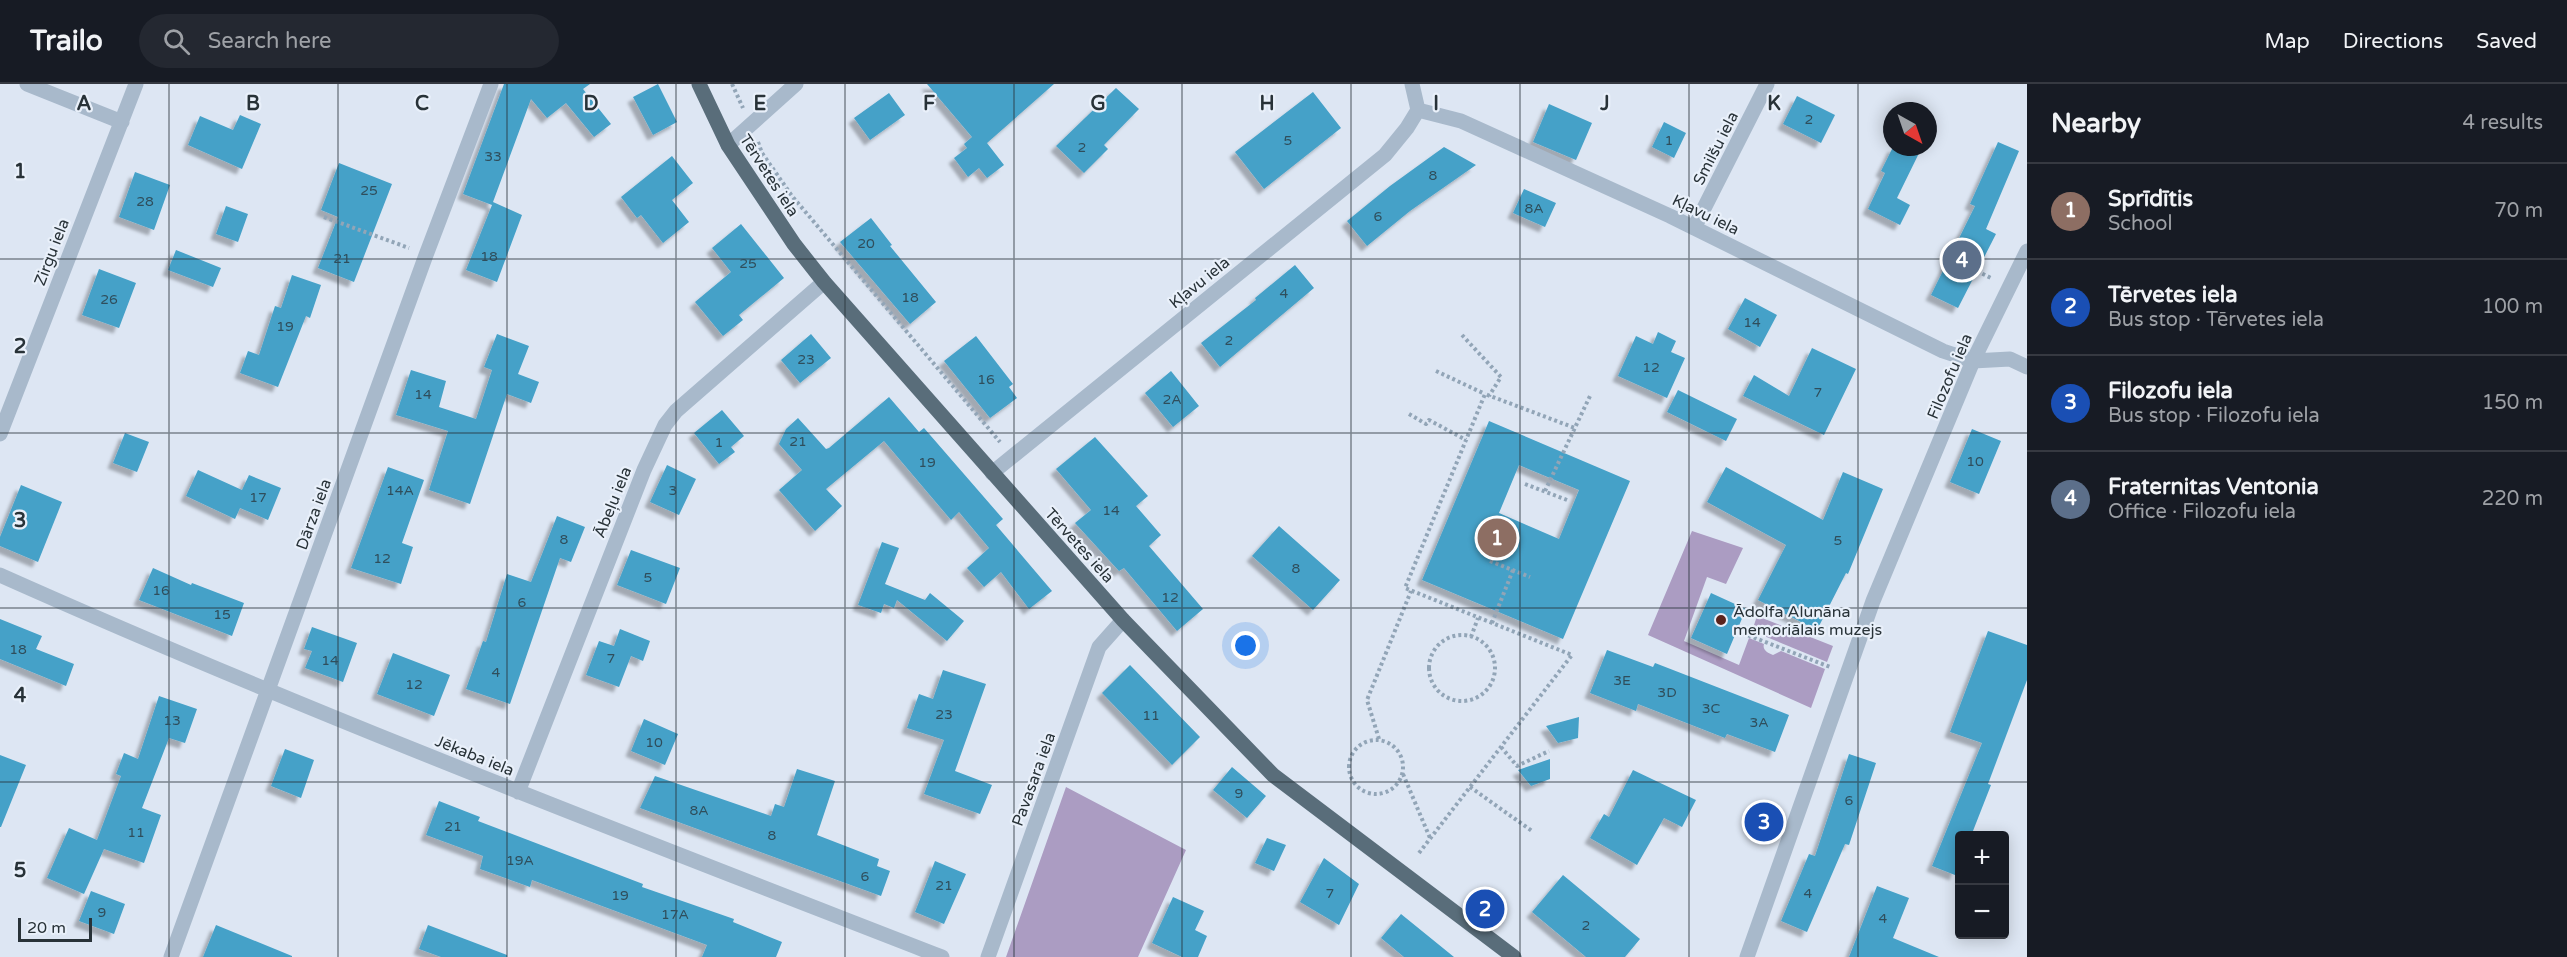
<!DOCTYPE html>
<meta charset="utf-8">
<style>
:root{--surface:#171b24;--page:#242831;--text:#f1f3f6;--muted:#9ea1a6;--line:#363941;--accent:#ea580c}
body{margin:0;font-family:"Varela Round",sans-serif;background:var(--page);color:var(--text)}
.controls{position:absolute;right:18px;bottom:18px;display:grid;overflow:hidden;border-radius:6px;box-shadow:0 3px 15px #0003}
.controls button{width:54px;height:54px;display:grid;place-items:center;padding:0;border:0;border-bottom:2px solid var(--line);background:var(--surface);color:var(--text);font:30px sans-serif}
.compass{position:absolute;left:1883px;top:18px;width:54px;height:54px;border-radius:50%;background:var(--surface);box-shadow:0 3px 15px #0003;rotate:140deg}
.scale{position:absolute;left:18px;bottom:15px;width:74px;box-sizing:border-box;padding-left:6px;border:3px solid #283238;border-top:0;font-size:16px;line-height:21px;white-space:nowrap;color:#283238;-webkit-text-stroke:4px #e9f0fa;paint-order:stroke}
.you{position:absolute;left:1246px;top:562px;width:21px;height:21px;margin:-15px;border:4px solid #fff;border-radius:50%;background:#1a73e8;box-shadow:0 0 0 9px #1a73e833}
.badge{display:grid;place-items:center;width:39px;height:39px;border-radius:50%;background:var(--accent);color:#fff;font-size:20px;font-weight:700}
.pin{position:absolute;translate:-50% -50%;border:3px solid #fff;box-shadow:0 2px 6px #0006}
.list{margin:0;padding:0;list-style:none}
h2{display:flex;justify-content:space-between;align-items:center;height:78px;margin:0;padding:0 24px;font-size:26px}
h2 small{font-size:20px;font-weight:400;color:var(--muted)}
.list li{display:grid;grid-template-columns:39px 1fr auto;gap:18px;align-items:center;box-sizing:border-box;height:96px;padding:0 24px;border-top:2px solid var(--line)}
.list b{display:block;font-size:22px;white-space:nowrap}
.list p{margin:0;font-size:20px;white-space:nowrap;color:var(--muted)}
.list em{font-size:20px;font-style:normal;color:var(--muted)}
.icon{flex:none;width:33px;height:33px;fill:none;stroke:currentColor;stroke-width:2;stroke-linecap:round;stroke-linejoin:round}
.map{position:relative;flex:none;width:2027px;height:873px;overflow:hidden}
header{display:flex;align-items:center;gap:36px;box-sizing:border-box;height:84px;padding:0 30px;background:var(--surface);border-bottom:2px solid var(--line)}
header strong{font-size:28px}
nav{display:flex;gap:33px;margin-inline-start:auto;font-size:21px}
.search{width:420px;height:54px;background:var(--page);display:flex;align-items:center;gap:15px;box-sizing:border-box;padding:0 21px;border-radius:33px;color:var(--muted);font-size:22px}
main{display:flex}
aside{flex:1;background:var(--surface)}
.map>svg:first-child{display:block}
.green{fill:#ab9cc2}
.building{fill:#45a1c8;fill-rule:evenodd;filter:url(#shadow)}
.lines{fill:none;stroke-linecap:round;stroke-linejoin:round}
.path{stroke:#92a5b7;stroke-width:4;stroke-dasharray:3 3;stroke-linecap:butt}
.minor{stroke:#a8b9cb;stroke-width:15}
.major{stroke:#596d7a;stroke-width:15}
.grid{fill:none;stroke:#283238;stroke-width:1.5;stroke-opacity:0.55}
.poi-dot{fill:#5a241d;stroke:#e9f0fa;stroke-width:2}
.labels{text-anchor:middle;stroke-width:4.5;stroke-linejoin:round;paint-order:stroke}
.number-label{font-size:14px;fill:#2f4e5c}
.street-label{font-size:16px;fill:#283238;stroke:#e9f0fa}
.poi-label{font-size:16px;fill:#283238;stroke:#e9f0fa;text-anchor:start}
.grid-label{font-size:20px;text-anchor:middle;font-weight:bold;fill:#283238;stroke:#e9f0fa;stroke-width:4.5;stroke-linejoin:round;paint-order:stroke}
</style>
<header>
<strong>Trailo</strong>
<div class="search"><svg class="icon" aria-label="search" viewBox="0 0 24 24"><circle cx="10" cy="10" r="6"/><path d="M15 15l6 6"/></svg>Search here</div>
<nav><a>Map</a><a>Directions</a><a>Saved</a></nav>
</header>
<main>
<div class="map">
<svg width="2027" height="873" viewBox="0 0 2027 873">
<defs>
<filter id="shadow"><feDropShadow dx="-5.5" dy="5.5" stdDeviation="1.5" flood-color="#0004"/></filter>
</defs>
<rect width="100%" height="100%" fill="#dde6f3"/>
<path class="green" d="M1692,447L1743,464L1726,500L1707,493L1684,557L1739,581L1749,554L1764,560C1762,566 1768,569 1773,571L1781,567L1825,585L1811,624L1648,551Z
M1757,532L1833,562L1827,578L1752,547Z
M1066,703L1186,766L1138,873H1006Z"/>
<path class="building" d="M504,0H590L583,5L611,40L594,53L566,19L547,34L531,15L493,118L522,131L497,198L466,186L492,121L463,110Z
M658,0L677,38L653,51L633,13Z
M927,0H1054L987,59L1004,81L987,94L979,84L968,93L954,74L967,64L964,60L972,53Z
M1116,4L1139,25L1104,61L1108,65L1084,89L1056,62Z
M1313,8L1341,44L1264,105L1235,68Z
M889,9L905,31L870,56L854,34Z
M1797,12L1835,31L1821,59L1783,40Z
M1549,20L1592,39L1576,76L1533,58Z
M240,31L261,40L242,85L188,61L200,32L233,46Z
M1664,38L1686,49L1674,74L1652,63Z
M1998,58L2019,67L1986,145L1996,150L1958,224L1931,211L1975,122L1970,120Z
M1444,63L1476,81L1410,127L1367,162L1347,137L1390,102Z
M1893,63H1922L1897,114L1910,121L1900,141L1868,125L1885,89L1881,87Z
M672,72L693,99L672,116L689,138L663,159L641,131L637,134L621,113Z
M339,79L392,100L354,198L318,184L338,133L321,126Z
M135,88L170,101L154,146L119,133Z
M1524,105L1556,119L1545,143L1513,129Z
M226,122L248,130L238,158L216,150Z
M871,134L892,161L890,162L936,218L910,240L840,158Z
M741,140L784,194L739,231L743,236L723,252L695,218L731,188L712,164Z
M176,166L221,184L213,203L168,186Z
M1295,181L1314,204L1220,283L1201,259L1256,216L1255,214Z
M99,185L136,199L119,244L82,231Z
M292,191L321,201L310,234L306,232L278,303L240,289L248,267L259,271L275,222L281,224Z
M1745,214L1777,231L1760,263L1728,245Z
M1658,248L1676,257L1671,268L1685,274L1667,314L1618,292L1636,252L1653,260Z
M497,250L529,262L518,290L539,298L531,319L507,310L470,420L429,406L448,347L396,331L411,286L446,297L439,323L476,335L492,286L484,283Z
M811,250L831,274L800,299L781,276Z
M976,252L1013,300L1009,303L1017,314L990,334L944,277Z
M1812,264L1856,285L1824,351L1743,312L1754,291L1789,312Z
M1171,287L1199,322L1173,343L1145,309Z
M1678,306L1737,335L1726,357L1667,328Z
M889,313L919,348L924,344L1003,435L996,441L1052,507L1029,525L1001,488L984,503L967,484L989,464L959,428L951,436L884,357L826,405L842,422L815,447L779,406L802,386L779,360L786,345L798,334L826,365L829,364Z
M722,326L744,352L731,363L735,368L719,380L694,349Z
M1489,337L1630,397L1563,555L1422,496ZM1519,381L1579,406L1559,455L1499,429Z
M1972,345L2001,357L1979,410L1950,398Z
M125,349L149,358L137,388L113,379Z
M1095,353L1148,412L1136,422L1161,451L1149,462L1203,525L1177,547L1124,484L1119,487L1075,439L1091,426L1056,385Z
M667,381L696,395L679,431L650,418Z
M388,383L424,396L402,459L413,463L401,500L351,484Z
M1726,383L1823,436L1843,388L1883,405L1848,490L1846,489L1817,546L1758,516L1786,461L1707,418Z
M198,386L242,406L249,391L281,404L268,436L240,424L235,435L186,412Z
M21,401L62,418L38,478L0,462V453Z
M557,432L585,443L571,478L560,474L510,620L466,605L483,557L486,558L507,490L531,498Z
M1279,442L1340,496L1313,526L1252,472Z
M882,458L899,464L885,500L925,516L930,509L964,537L947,557L897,516L894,524L884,520L881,529L858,521Z
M631,466L680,484L666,520L617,501Z
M153,484L191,501L192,499L244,519L232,552L139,516Z
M1711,509L1746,525L1727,570L1691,554Z
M0,535L42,552L36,565L74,580L66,602L0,575Z
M312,543L357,559L343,598L305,584L312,567L304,565Z
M620,545L650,557L643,577L631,572L619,603L586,591L599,557L614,562Z
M1988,547L2027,561V596L1988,700L1991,701L1971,752H1959V779L1955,791L1932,782L1982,659L1950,648Z
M1607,566L1653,583L1655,579L1789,631L1775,668L1727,650L1725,654L1638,620L1636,627L1590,609Z
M393,569L450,591L434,632L377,610Z
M1130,581L1200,653L1172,681L1102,609Z
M943,586L986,600L955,687L992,701L980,730L924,710L944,656L907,644L919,610L933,615Z
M159,612L197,625L185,659L169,654L142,724L161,731L144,779L104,765L84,810L47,794L69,744L97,756L121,692L116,690L124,669L138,675Z
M1579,633L1578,654L1558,659L1546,642Z
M644,635L678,650L665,681L631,667Z
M285,665L314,676L301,714L271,702Z
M1849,670L1876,679L1849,761L1845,760L1807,848L1781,837L1809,770L1815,772Z
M0,671L26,681L1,743H0Z
M1550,675V695L1531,702L1518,686Z
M1232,683L1266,712L1247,734L1213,706Z
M797,685L835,697L817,751L879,775L877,782L890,787L881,812L640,724L655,692L771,732L775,720L784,723Z
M1633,686L1696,716L1682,743L1664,734L1637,781L1590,754L1604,730L1609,733Z
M439,717L480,733L478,737L643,800L642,803L734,835L733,838L782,858L776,873H702L707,861L532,796L530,803L480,785L483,772L426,751Z
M1267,754L1286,761L1274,787L1255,779Z
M1324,774L1359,800L1339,841L1300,818Z
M935,777L966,790L944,840L915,828Z
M1563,791L1640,855L1625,873H1586L1532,828Z
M1877,802L1909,814L1893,854L1939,873H1849Z
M91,807L125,820L114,850L79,837Z
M1173,813L1204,827L1195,846L1207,852L1198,873H1182L1152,859Z
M1401,830L1454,873H1404L1381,854Z
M216,841L292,872V873H203Z
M428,841L507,871V873H441L419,865Z"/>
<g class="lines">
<path class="path" d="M732,0L743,24
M758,58L762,69L792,112L1000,358
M324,133L409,164
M1977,187L1993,195
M1462,251L1501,293L1489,312
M1436,287L1485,310
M1409,330L1426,340L1429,336L1466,356
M1525,400L1567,416
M1545,407L1590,312
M1490,477L1530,493
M1492,539L1513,486
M1737,547L1830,583
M1429 584a33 33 0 1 1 66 0a33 33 0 1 1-66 0Z
M1471,553L1478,534
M1379,655L1367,616L1411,507
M1349 683a27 27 0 1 1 54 0a27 27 0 1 1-54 0Z
M1501,663L1517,682L1549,667
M1403,690L1430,754
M1470,703L1532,747
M1419,769L1572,571L1405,504L1485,310L1575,344"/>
<path class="minor" d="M27,0L122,38
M1418,26L1461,37L1670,132L1943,267L1973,277L2010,275L2027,283
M728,61L796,0
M1694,144L1767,0
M0,350L136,0
M992,389L1385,71L1407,44L1418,26L1412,0
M0,491C309,629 626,750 942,873
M518,708L644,386L665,341L676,327L824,198
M171,873L426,171L491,0
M988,873L1099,563L1123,536
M1747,873L1873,517L1973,277L2027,167"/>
<path class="major" d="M699,0L728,61L794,160L824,198L1123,536L1273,691L1514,873"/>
</g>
<path class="grid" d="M169,0V873M338,0V873M507,0V873M676,0V873M845,0V873M1014,0V873M1182,0V873M1351,0V873M1520,0V873M1689,0V873M1858,0V873M0,175H2027M0,349H2027M0,524H2027M0,698H2027"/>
<circle class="poi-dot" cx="1721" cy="536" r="6"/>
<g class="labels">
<g class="number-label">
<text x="1809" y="40">2</text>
<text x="1288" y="61">5</text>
<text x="1669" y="61">1</text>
<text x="1082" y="68">2</text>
<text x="493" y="77">33</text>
<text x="1433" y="96">8</text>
<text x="369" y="111">25</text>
<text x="145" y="122">28</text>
<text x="1534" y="129">8A</text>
<text x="1378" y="137">6</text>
<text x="866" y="164">20</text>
<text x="489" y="177">18</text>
<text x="342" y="179">21</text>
<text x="748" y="184">25</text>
<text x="1284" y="214">4</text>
<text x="910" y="218">18</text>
<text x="109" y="220">26</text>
<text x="1752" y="243">14</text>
<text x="285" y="247">19</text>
<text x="1229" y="261">2</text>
<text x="806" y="280">23</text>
<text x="1651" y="288">12</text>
<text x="986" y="300">16</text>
<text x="1818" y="313">7</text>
<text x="423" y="315">14</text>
<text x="1172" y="320">2A</text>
<text x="798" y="362">21</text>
<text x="719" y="363">1</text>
<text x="1975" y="382">10</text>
<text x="927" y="383">19</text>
<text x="400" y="411">14A</text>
<text x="673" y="411">3</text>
<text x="258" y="418">17</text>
<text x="1111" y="431">14</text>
<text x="564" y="460">8</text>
<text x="1838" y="461">5</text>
<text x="382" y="479">12</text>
<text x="1296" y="489">8</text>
<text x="648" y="498">5</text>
<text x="161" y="511">16</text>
<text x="1170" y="518">12</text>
<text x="522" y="523">6</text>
<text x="222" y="535">15</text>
<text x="18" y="570">18</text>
<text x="611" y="579">7</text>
<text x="330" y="581">14</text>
<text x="496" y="593">4</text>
<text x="1622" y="601">3E</text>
<text x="414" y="605">12</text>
<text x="1667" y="613">3D</text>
<text x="1711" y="629">3C</text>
<text x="944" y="635">23</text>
<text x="1151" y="636">11</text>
<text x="172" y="641">13</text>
<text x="1759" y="643">3A</text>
<text x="654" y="663">10</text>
<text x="1239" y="714">9</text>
<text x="1849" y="721">6</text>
<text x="699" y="731">8A</text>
<text x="453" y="747">21</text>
<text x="136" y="753">11</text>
<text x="772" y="756">8</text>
<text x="520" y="781">19A</text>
<text x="865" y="797">6</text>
<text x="944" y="806">21</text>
<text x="1330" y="814">7</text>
<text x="1808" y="814">4</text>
<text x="620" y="816">19</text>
<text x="102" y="833">9</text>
<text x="675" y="835">17A</text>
<text x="1883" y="839">4</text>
<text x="1586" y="846">2</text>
</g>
<g class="street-label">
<text transform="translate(1715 64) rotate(-63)" y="6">Smilšu iela</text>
<text transform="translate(770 91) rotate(57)" y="6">Tērvetes iela</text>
<text transform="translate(1706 130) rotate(26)" y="6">Kļavu iela</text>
<text transform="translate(51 168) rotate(-69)" y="6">Zirgu iela</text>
<text transform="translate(1199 198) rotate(-39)" y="6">Kļavu iela</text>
<text transform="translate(1949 292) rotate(-67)" y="6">Filozofu iela</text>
<text transform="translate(612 418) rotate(-68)" y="6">Ābeļu iela</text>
<text transform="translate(313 430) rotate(-70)" y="6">Dārza iela</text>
<text transform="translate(1080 461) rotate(48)" y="6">Tērvetes iela</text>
<text transform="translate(475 671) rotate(22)" y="6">Jēkaba iela</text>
<text transform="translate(1033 695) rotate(-70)" y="6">Pavasara iela</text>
</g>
<g class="poi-label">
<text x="1733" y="533">Ādolfa Alunāna<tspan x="1733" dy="18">memoriālais muzejs</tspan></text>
</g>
</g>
<g class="grid-label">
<text x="84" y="26">A</text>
<text x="253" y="26">B</text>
<text x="422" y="26">C</text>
<text x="591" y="26">D</text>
<text x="760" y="26">E</text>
<text x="929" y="26">F</text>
<text x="1098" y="26">G</text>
<text x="1267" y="26">H</text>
<text x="1436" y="26">I</text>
<text x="1605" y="26">J</text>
<text x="1774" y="26">K</text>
<text x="20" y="94">1</text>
<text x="20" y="269">2</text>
<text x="20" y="443">3</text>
<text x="20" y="618">4</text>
<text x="20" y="793">5</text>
</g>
</svg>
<div class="controls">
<button>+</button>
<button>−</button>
</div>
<svg class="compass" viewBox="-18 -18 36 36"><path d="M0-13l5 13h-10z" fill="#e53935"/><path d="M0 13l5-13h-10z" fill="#9ea1a6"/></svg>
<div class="scale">20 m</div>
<div class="you"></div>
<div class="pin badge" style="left:1497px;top:454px;background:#8d6e63">1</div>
<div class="pin badge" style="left:1485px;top:825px;background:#1a4fb4">2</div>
<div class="pin badge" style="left:1764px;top:738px;background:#1a4fb4">3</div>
<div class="pin badge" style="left:1962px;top:176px;background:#5c6f8a">4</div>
</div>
<aside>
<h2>Nearby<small>4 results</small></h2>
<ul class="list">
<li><span class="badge" style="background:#8d6e63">1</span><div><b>Sprīdītis</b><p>School</p></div><em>70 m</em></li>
<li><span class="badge" style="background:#1a4fb4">2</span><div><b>Tērvetes iela</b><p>Bus stop · Tērvetes iela</p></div><em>100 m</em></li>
<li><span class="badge" style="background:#1a4fb4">3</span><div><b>Filozofu iela</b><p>Bus stop · Filozofu iela</p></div><em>150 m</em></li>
<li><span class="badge" style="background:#5c6f8a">4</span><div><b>Fraternitas Ventonia</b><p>Office · Filozofu iela</p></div><em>220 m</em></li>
</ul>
</aside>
</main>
